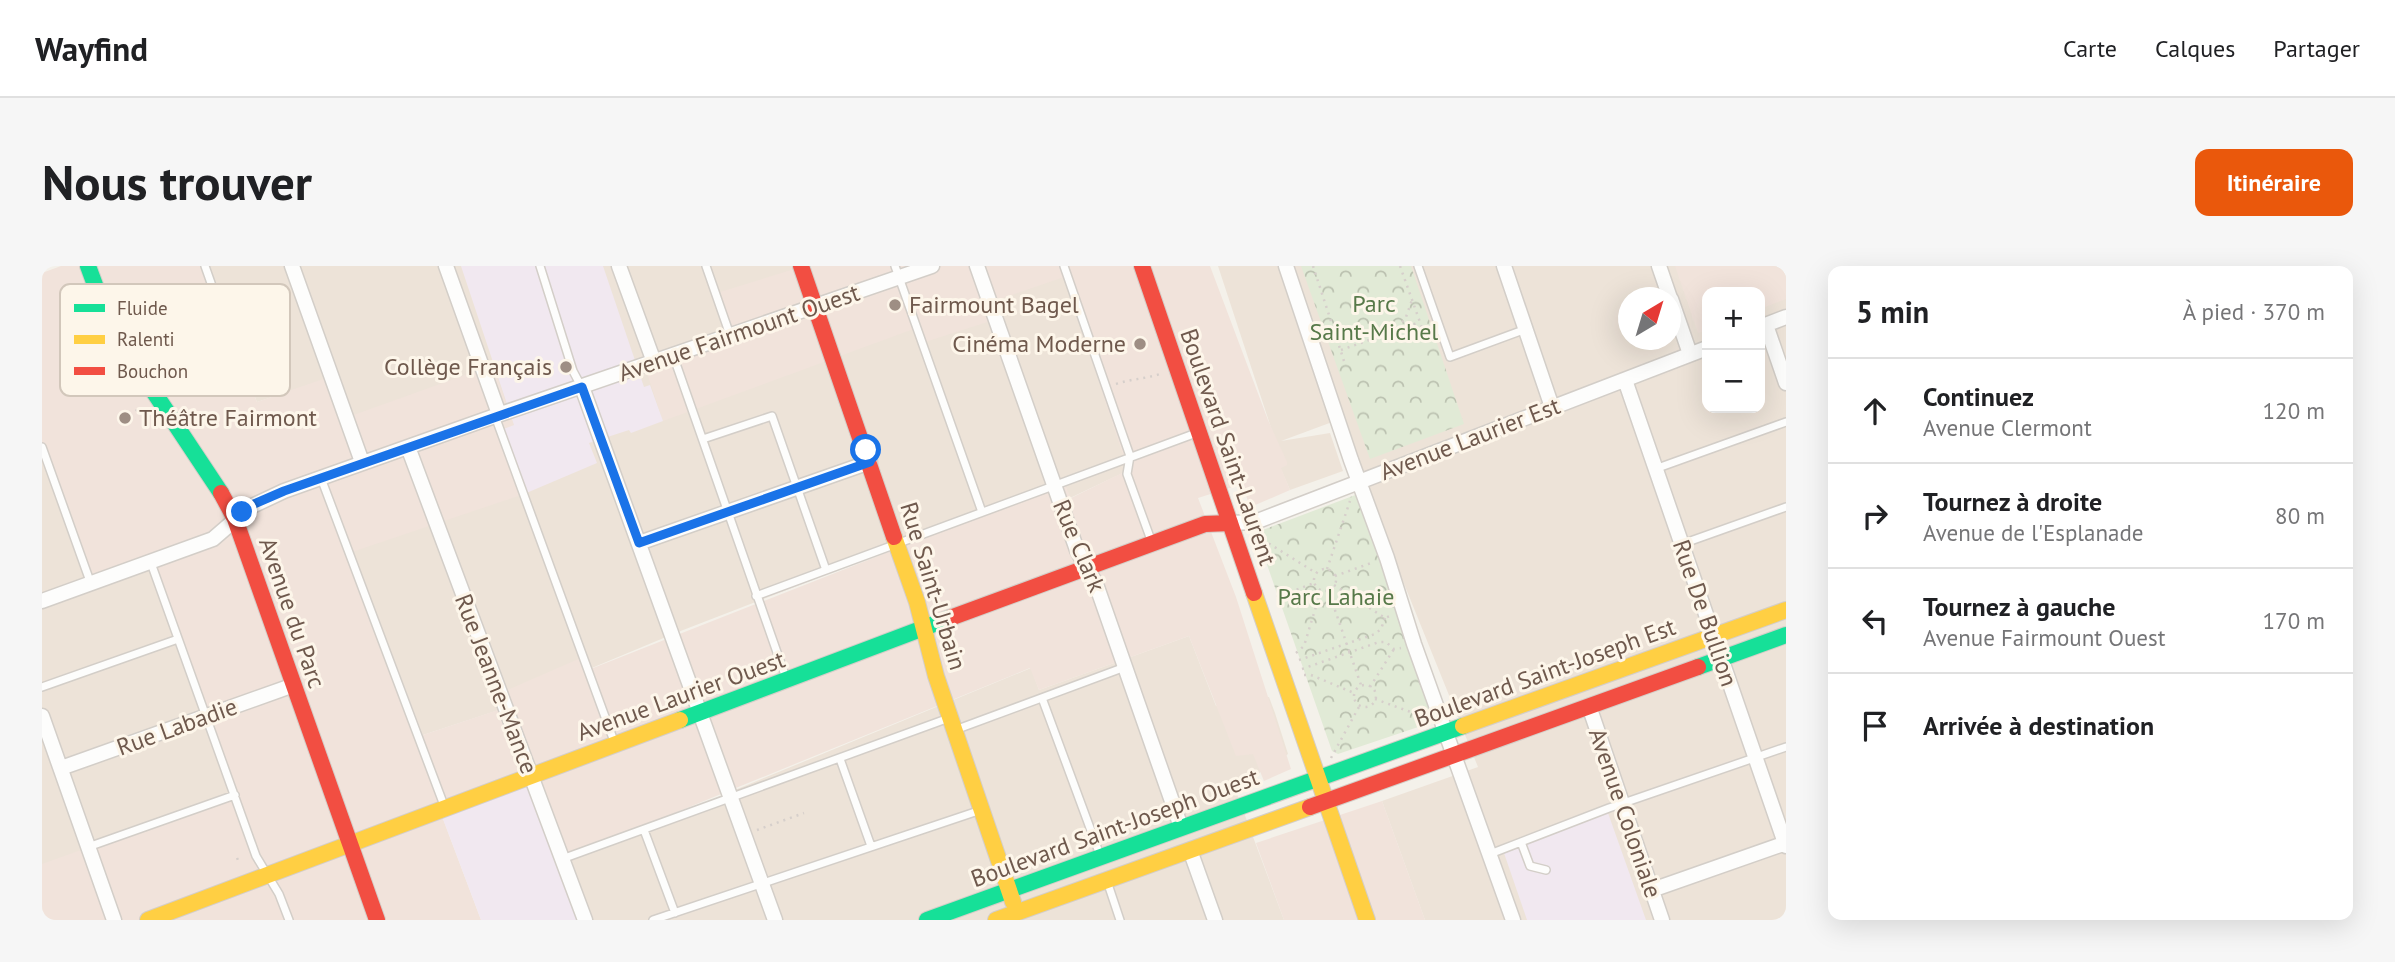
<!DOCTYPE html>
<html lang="fr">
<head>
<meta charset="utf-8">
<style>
  :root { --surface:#fff; --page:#f6f6f6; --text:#202124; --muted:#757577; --line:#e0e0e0; --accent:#ea580c }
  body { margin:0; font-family:"PT Sans",sans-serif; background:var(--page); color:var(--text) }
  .controls { position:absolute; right:21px; top:21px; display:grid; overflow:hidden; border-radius:14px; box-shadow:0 7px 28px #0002 }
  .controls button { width:63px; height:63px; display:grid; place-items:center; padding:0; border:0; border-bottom:2px solid var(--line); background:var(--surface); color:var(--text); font:35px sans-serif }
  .compass { position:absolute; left:1576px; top:21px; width:63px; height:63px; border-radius:50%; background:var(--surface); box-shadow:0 7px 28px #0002; rotate:38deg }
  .stop { position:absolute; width:21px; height:21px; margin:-16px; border:5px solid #1a73e8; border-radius:50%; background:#fff }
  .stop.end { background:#1a73e8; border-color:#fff; box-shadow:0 2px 7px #0008 }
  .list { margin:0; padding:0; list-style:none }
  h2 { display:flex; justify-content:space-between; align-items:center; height:91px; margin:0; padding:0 28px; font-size:30px }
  h2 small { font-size:23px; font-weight:400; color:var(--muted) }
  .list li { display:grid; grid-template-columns:46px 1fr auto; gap:21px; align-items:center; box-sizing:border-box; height:105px; padding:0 28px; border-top:2px solid var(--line) }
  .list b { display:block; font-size:26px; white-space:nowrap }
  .list p { margin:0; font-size:23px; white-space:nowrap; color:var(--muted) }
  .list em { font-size:23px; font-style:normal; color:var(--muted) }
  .icon { flex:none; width:38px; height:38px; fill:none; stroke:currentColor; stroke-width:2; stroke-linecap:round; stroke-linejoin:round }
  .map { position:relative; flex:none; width:1744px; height:654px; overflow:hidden; border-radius:14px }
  header { display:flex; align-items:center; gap:42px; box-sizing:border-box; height:98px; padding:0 35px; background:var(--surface); border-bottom:2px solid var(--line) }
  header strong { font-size:33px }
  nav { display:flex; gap:38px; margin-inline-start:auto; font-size:24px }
  .intro { display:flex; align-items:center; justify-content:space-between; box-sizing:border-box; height:168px; padding:0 42px }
  h1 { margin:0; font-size:49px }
  .button { padding:18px 32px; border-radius:14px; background:var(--accent); color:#fff; font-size:24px; font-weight:700 }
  main { display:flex; gap:42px; padding:0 42px }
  aside { flex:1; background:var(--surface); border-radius:14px; box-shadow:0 7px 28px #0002 }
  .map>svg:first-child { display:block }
  .residential { fill:#ede3d8; fill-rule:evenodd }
  .commercial { fill:#f1e3db }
  .education { fill:#f1e8f0 }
  .forest { fill:url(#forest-crowns) }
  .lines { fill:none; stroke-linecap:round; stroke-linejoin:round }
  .lane-casing { stroke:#d3cec8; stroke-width:10 }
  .street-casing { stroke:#d3cec8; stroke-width:17 }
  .fast-casing { stroke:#d4cec8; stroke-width:18 }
  .slow-casing { stroke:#d4cec8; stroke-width:18 }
  .jam-casing { stroke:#d4cec8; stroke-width:18 }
  .path { stroke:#d6cfcb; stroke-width:2.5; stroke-dasharray:2 5; stroke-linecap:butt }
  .lane { stroke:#fdfdfc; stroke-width:7 }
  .street { stroke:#fdfdfc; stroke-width:14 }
  .fast { stroke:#16e098; stroke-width:16 }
  .slow { stroke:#ffcf43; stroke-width:16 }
  .jam { stroke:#f24e42; stroke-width:16 }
  .route { stroke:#1a73e8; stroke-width:9 }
  .poi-dot { fill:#9e8e84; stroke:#fdf6ea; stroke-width:2.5 }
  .labels { text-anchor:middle; stroke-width:6; stroke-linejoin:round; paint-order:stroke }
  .park-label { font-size:24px; fill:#577949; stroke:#fdf6ea }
  .poi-label { font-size:24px; fill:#6f594d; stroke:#fdf6ea; text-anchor:start }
  .street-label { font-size:24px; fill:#6f594d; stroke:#fdf6ea }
  .key { fill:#fdf6ea; stroke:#d2c7bb; stroke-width:2 }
  .key-label { font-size:19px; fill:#6f594d }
</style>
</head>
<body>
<header>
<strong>Wayfind</strong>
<nav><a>Carte</a><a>Calques</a><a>Partager</a></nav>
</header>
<div class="intro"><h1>Nous trouver</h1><a class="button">Itinéraire</a></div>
<main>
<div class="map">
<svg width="1744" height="654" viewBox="0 0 1744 654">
  <defs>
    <pattern id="forest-crowns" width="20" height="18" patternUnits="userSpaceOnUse" patternTransform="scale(1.75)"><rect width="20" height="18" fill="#e1ead6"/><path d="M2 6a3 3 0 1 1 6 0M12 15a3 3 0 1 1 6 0" fill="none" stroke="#bbc1b0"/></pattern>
  </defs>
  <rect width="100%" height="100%" fill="#f4f1ea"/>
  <!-- residential -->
  <path class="residential" d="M160,0H1018L1087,204L1028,232L1022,217L636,366L545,404L452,430L457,444L381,469L289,231L290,111L215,136Z
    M1176,0H1744V654H1383L1340,535L1436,501L1348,283L1301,152L1239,175L1288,167L1301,205L1248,224L1238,201L1234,177ZM1665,26H1718V142H1665ZM1587,32H1629V74H1587Z
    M0,176L49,317L110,298L193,529L0,600Z
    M1147,370L1174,440L1227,431L1233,447L1246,488L1196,521L1195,528L1242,654H533L511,599L989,402L997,424Z"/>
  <!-- commercial -->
  <path class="commercial" d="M19,0H160L177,47L215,136L290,110L306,151L451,99L472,159L459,164L482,228L310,286L381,469L456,444L452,430L541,391L546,404L1022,217L1029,232L1086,204L1022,11L955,34L961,51L883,76L877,61L621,155L602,98L689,66L675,27L762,0H1168L1226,154L1245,196V199L1239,202L1248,224L1211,240L1207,238L1200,218L1156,232L1194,331L1249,503L1222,515L1211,488L1194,490L1147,370L997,424L988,402L520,593L398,545L439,654H0V598L192,529L110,299L49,318L0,176V7Z
    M1633,0H1744V33L1718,43V26H1665V64L1656,67Z
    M1340,535L1383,654H1242L1214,577Z"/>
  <!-- education -->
  <path class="education" d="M419,0H561L602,121L608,119L621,155L589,167L587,164L547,177L555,197L482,228L459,164L472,159Z
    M487,511L538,654H439L398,545Z
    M1566,547L1604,654H1485L1462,587Z"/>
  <!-- forest -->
  <path class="forest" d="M1259,0H1369L1422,158L1328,193Z
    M1316,228L1394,455L1296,488L1290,485L1215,270L1218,265Z"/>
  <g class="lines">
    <!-- lane casing -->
    <g class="lane-casing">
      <path id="lane" d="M163,0L181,51
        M498,0L531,105L539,120
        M664,0L688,69
        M853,0L940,246
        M1022,0L1088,190L1085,208L1109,274
        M1376,0L1408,91L1484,63
        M631,89L744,412
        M453,150L573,478
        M661,173L730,150L784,304
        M0,181L49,318
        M1613,203L1744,156
        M279,212L403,542
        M1640,278L1744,241
        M109,297L214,590L237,628L247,654
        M714,330L1157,166
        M0,421L136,373
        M1000,432L1058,589
        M913,464L1083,401
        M798,493L829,580
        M602,564L633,647
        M1479,576L1488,600L1504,604
        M46,581L193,529
        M1448,588L1567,542L1744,481
        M520,593L907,452
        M1065,615L1078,654
        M611,654L939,544"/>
    </g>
    <!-- street casing -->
    <g class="street-casing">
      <path id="street" d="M250,0L320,196
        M404,0L457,148
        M577,0L612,96
        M935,0L1035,284L1054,318L1139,561
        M1244,0L1309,194L1345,292L1372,378L1471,654
        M1462,0L1510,141
        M1617,0L1628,32
        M1629,33L1648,88
        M1724,59L1744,117
        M1718,61L1744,51
        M1583,114L1744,580
        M540,121L733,654
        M366,181L543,654
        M1188,257L1213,256L1665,82
        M597,277L828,196
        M0,335L171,273L208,241L242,225L453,150L890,0
        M1547,440L1620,654
        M0,450L72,654
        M19,502L252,419
        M1148,584L1173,654
        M1610,624L1744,577"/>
    </g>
    <!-- fast casing -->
    <g class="fast-casing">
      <path id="fast" d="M46,0L63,46L80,78L179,227
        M1656,401L1744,369
        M638,454L908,352
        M885,654L1421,460"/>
    </g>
    <!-- slow casing -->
    <g class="slow-casing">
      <path id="slow" d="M852,271L875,336L894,410L971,636
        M1212,327L1325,654
        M1421,460L1744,344
        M106,654L638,454
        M954,654L1268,541"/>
    </g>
    <!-- jam casing -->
    <g class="jam-casing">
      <path id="jam" d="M759,0L852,271
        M1100,0L1212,327
        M179,227L193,253L335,654
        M908,352L1163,258L1188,257
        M1268,541L1656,401"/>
    </g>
    <!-- path -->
    <path class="path" d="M1271,0L1302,95
      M1358,0L1384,73
      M1292,60L1303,69L1320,74
      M1356,62L1364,51L1370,34
      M1299,84L1378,56
      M1074,118C1089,113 1102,113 1118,108
      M88,149L95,144
      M1215,270L1274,307
      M1285,303L1308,235
      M1272 314a11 11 0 1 1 22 0a11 11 0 1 1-22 0Z
      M1293,310L1332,296
      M1292,319L1343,352L1348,350
      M1286,324L1319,419
      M1235,331L1272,317
      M1254,387L1262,380L1279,324
      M1257,394L1333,368L1339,363L1343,352
      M1260,403L1337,376H1344L1352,383L1359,382
      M1262,409H1269L1312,427
      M1312 430a11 11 0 1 1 22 0a11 11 0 1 1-22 0Z
      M1328,421L1352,383
      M1333,433L1385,452
      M1289,492L1318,439
      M715,564L762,547
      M195,592L197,596"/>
    <!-- lane -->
    <use href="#lane" class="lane"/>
    <!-- street -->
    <use href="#street" class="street"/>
    <!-- fast -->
    <use href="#fast" class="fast"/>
    <!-- slow -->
    <use href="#slow" class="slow"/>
    <!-- jam -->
    <use href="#jam" class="jam"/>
  </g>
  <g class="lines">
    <!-- route -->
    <path class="route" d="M200,246L212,238L242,225L540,121L597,277L828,196L824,184"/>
  </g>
  <!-- markers -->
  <g class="poi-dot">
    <circle cx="853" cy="39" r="7"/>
    <circle cx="1098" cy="78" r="7"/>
    <circle cx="524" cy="101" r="7"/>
    <circle cx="83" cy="152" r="7"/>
  </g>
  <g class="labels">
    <!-- park labels -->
    <g class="park-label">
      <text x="1332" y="46">Parc<tspan x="1332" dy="28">Saint-Michel</tspan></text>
      <text x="1294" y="339">Parc Lahaie</text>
    </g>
    <!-- poi labels -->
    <g class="poi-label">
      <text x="867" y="47">Fairmount Bagel</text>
      <text x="1084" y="86" text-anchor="end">Cinéma Moderne</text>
      <text x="510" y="109" text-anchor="end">Collège Français</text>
      <text x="97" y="160">Théâtre Fairmont</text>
    </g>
    <!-- street labels -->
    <g class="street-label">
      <text transform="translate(697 67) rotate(-19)" y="8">Avenue Fairmount Ouest</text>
      <text transform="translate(1428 173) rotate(-21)" y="8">Avenue Laurier Est</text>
      <text transform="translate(1186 181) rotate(71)" y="8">Boulevard Saint-Laurent</text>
      <text transform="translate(1037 280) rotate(67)" y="8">Rue Clark</text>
      <text transform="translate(891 320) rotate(73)" y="8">Rue Saint-Urbain</text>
      <text transform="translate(250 347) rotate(71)" y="8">Avenue du Parc</text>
      <text transform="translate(1663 347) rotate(71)" y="8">Rue De Bullion</text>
      <text transform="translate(1503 407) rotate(-20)" y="8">Boulevard Saint-Joseph Est</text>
      <text transform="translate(454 418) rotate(69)" y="8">Rue Jeanne-Mance</text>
      <text transform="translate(639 430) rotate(-20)" y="8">Avenue Laurier Ouest</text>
      <text transform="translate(135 461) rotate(-20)" y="8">Rue Labadie</text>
      <text transform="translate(1583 547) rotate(71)" y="8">Avenue Coloniale</text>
      <text transform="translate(1073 562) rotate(-20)" y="8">Boulevard Saint-Joseph Ouest</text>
    </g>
  </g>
  <!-- legend -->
  <rect x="18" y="18" width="230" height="112" rx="10" class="key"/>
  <rect x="32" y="38" width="31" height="8" fill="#16e098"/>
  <rect x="32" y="69" width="31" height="9" fill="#ffcf43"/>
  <rect x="32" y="101" width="31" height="8" fill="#f24e42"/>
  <g class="key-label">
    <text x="75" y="49">Fluide</text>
    <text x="75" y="80">Ralenti</text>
    <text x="75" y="112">Bouchon</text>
  </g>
</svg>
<div class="controls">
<button>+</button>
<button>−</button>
</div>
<svg class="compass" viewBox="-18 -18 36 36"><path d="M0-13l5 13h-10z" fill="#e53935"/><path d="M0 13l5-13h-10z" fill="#757577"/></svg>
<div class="stop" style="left:824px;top:184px"></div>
<div class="stop end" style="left:200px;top:246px"></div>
</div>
<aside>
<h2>5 min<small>À pied · 370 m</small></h2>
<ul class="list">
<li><svg class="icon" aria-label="ahead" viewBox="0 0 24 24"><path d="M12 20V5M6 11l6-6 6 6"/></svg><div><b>Continuez</b><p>Avenue Clermont</p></div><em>120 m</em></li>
<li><svg class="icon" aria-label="right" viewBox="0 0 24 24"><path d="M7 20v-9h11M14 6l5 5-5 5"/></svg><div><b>Tournez à droite</b><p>Avenue de l'Esplanade</p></div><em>80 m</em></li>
<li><svg class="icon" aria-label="left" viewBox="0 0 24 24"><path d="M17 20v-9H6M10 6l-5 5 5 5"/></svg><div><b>Tournez à gauche</b><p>Avenue Fairmount Ouest</p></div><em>170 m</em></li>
<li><svg class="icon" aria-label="arrive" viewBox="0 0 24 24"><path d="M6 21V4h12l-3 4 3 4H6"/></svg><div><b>Arrivée à destination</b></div></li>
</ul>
</aside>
</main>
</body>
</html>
